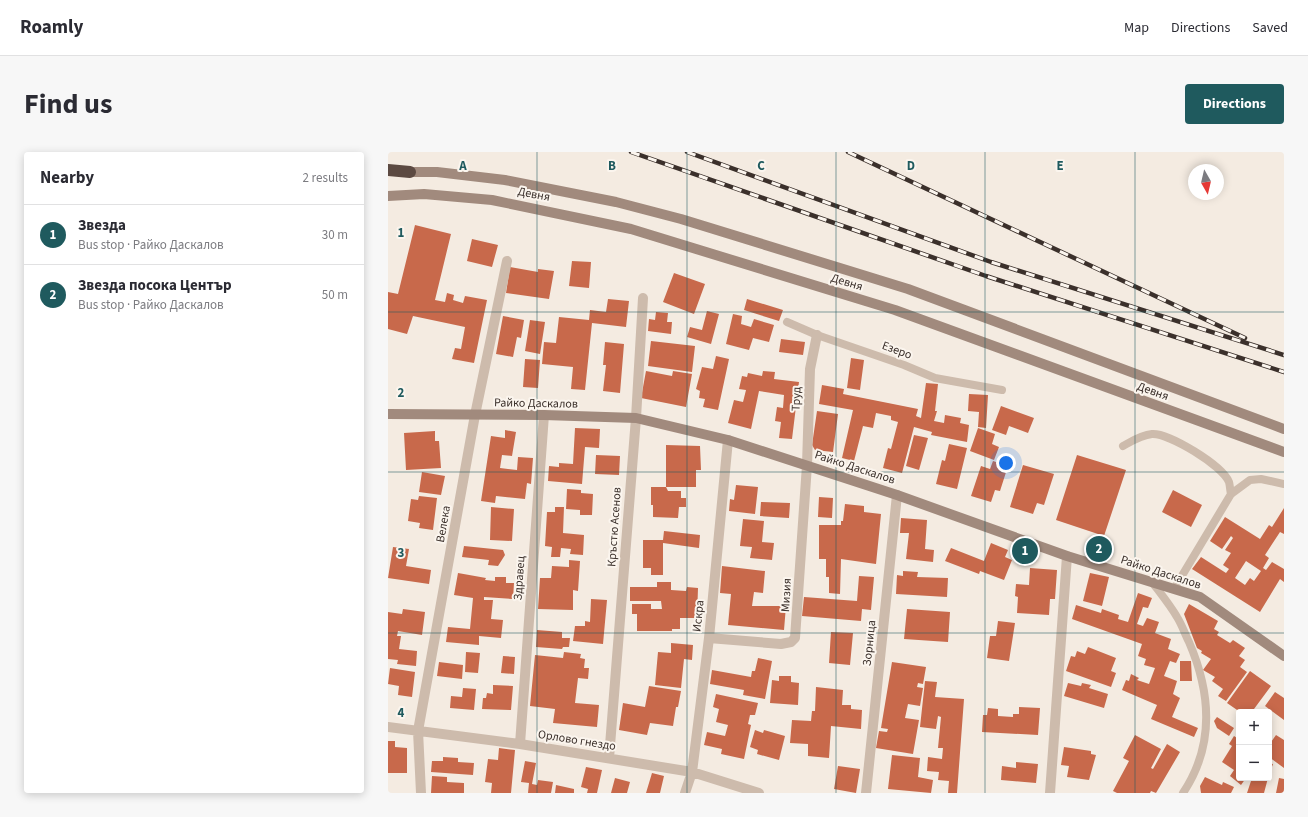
<!DOCTYPE html>
<html lang="en">
<head>
<meta charset="utf-8">
<style>
  :root { --surface:#fff; --page:#f7f7f7; --text:#2b2b33; --muted:#7c7c81; --line:#e1e1e2; --accent:#1f5a5e }
  body { margin:0; font-family:"Source Sans 3",sans-serif; background:var(--page); color:var(--text) }
  .controls { position:absolute; right:12px; bottom:12px; display:grid; overflow:hidden; border-radius:4px; box-shadow:0 2px 10px #0003 }
  .controls button { width:36px; height:36px; display:grid; place-items:center; padding:0; border:0; border-bottom:1px solid var(--line); background:var(--surface); color:var(--text); font:20px sans-serif }
  .compass { position:absolute; left:800px; top:12px; width:36px; height:36px; border-radius:50%; background:var(--surface); box-shadow:0 2px 10px #0003; rotate:172deg }
  .you { position:absolute; left:618px; top:311px; width:14px; height:14px; margin:-10px; border:3px solid #fff; border-radius:50%; background:#1a73e8; box-shadow:0 0 0 6px #1a73e833 }
  .badge { display:grid; place-items:center; width:26px; height:26px; border-radius:50%; background:var(--accent); color:#fff; font-size:13px; font-weight:700 }
  .pin { position:absolute; translate:-50% -50%; border:2px solid #fff; box-shadow:0 1px 4px #0006 }
  .list { margin:0; padding:0; list-style:none }
  h2 { display:flex; justify-content:space-between; align-items:center; height:52px; margin:0; padding:0 16px; font-size:17px }
  h2 small { font-size:13px; font-weight:400; color:var(--muted) }
  .list li { display:grid; grid-template-columns:26px 1fr auto; gap:12px; align-items:center; box-sizing:border-box; height:60px; padding:0 16px; border-top:1px solid var(--line) }
  .list b { display:block; font-size:15px; white-space:nowrap }
  .list p { margin:0; font-size:13px; white-space:nowrap; color:var(--muted) }
  .list em { font-size:13px; font-style:normal; color:var(--muted) }
  .map { position:relative; flex:none; width:896px; height:641px; overflow:hidden; border-radius:4px }
  header { display:flex; align-items:center; gap:24px; box-sizing:border-box; height:56px; padding:0 20px; background:var(--surface); border-bottom:1px solid var(--line) }
  header strong { font-size:19px }
  nav { display:flex; gap:22px; margin-inline-start:auto; font-size:14px }
  .intro { display:flex; align-items:center; justify-content:space-between; box-sizing:border-box; height:96px; padding:0 24px }
  h1 { margin:0; font-size:28px }
  .button { padding:10px 18px; border-radius:4px; background:var(--accent); color:#fff; font-size:14px; font-weight:700 }
  main { display:flex; gap:24px; padding:0 24px }
  aside { flex:1; background:var(--surface); border-radius:4px; box-shadow:0 2px 10px #0003 }
  .map>svg:first-child { display:block }
  .building { fill:#c8694b; fill-rule:evenodd }
  .lines { fill:none; stroke-linecap:round; stroke-linejoin:round }
  .lane { stroke:#cdbbac; stroke-width:8 }
  .street { stroke:#cdbbac; stroke-width:10 }
  .secondary { stroke:#a18a7d; stroke-width:10 }
  .highway { stroke:#5c4a42; stroke-width:12 }
  .rail-casing { stroke:#3b302b; stroke-width:4.5 }
  .rail { stroke:#fbf5ee; stroke-width:3; stroke-dasharray:9; stroke-linecap:butt }
  .grid { fill:none; stroke:#1f5a5e; stroke-width:1; stroke-opacity:0.55 }
  .labels { text-anchor:middle; stroke-width:4; stroke-linejoin:round; paint-order:stroke }
  .street-label { font-size:12px; fill:#3b302b; stroke:#fbf5ee }
  .grid-label { font-size:13px; text-anchor:middle; font-weight:bold; fill:#1f5a5e; stroke:#fbf5ee; stroke-width:4; stroke-linejoin:round; paint-order:stroke }
</style>
</head>
<body>
<header>
<strong>Roamly</strong>
<nav><a>Map</a><a>Directions</a><a>Saved</a></nav>
</header>
<div class="intro"><h1>Find us</h1><a class="button">Directions</a></div>
<main>
<aside>
<h2>Nearby<small>2 results</small></h2>
<ul class="list">
<li><span class="badge">1</span><div><b>Звезда</b><p>Bus stop · Райко Даскалов</p></div><em>30 m</em></li>
<li><span class="badge">2</span><div><b>Звезда посока Център</b><p>Bus stop · Райко Даскалов</p></div><em>50 m</em></li>
</ul>
</aside>
<div class="map">
<svg width="896" height="641" viewBox="0 0 896 641">
  <rect width="100%" height="100%" fill="#f4ebe1"/>
  <!-- building -->
  <path class="building" d="M27,73L63,82L47,148L57,150L59,141L66,143L65,148L75,151L77,144L99,148L86,211L64,207L67,196L73,197L77,175L25,164L19,182L0,177V140L10,142Z
    M84,87L110,93L104,115L79,109Z
    M184,109L203,110L201,136L181,134Z
    M122,115L150,120V117L166,119L161,147L118,141Z
    M286,121L317,132L306,162L275,150Z
    M220,147L241,149L238,175L204,171L197,238L183,237L185,215L154,212L156,190L168,191L171,165L201,168L202,158L218,160Z
    M359,147L395,158L391,169L356,158Z
    M319,159L331,162L323,192L299,185L302,175L314,178Z
    M268,160L280,161L279,170H284L283,182L260,179L261,167L267,168Z
    M345,162L354,164L353,172L363,175L366,167L386,173L381,190L365,186L361,198L338,192Z
    M115,164L136,168L133,186L129,185L125,205L108,202Z
    M142,168L157,170L152,202L137,199Z
    M393,187L417,190L415,203L391,200Z
    M263,189L307,194L304,220L260,214Z
    M217,190L236,192L232,241L215,239L218,213H215Z
    M328,204L341,207L330,258L315,255L317,247L311,246L312,239L308,237L314,215L325,217Z
    M463,206L476,208L472,238L459,236Z
    M137,207L152,208L150,236L135,235Z
    M258,219L284,224L285,219L304,222L298,255L253,246Z
    M375,219L387,220L386,227L411,230L404,287L391,286L393,270L387,269L389,255L395,256L396,243L371,239L363,277L340,271L346,248L355,250L358,238L351,237L354,224L359,225L360,221L374,224Z
    M538,231L550,232L547,259H549L546,269L556,271L557,263L573,266L572,271L581,273L579,290L543,283L544,280L526,275L514,321L495,316L500,296L503,297L510,270L503,268V264L488,261L485,276L475,274L466,309L454,306L465,258L431,252L434,233L456,237L455,242L530,257L528,264L533,266Z
    M581,242L600,243L598,276L590,275L591,260L580,259Z
    M613,254L646,266L640,281L621,274L618,283L604,278Z
    M429,259L450,262L445,300L427,298L424,293Z
    M187,276L212,277L211,296L197,295L194,332L160,329L161,314L171,315V311L185,312Z
    M590,276L607,282L604,292L611,295L606,308L582,299Z
    M117,278L128,280L124,304L114,303L112,316L129,318L130,305L145,306L143,332L139,331L137,347L108,344L107,351L93,349L103,284L117,286Z
    M47,279V289H51L53,316L18,318L16,281Z
    M526,283L540,286L531,318L518,314Z
    M561,292L579,296L569,337L548,332L554,308L557,309Z
    M278,293L312,294L313,318H308V335H278L280,339H293V346H298V355H291L290,366L265,365V353H263V335H278Z
    M208,303L232,304L231,323L207,322Z
    M689,303L738,318L716,384L668,368Z
    M605,309L620,314L612,339L607,338L603,350L583,344L593,314L602,317Z
    M635,313L666,322L656,353L649,351L645,362L622,355Z
    M34,320L57,324L53,343L31,340Z
    M348,333L370,335L367,362L341,359L342,347L346,348Z
    M179,337L193,338V341L205,342L204,363H192V358L178,357Z
    M785,338L814,353L803,375L774,360Z
    M31,344L49,346L45,378L31,376L32,371L20,369L23,347L30,348Z
    M431,345L445,346L444,366L430,365Z
    M373,350L402,351L401,366L372,364Z
    M457,352L476,354V360L493,362L488,412L453,407L452,442L441,441V425H438V407H431V373H453V369H455Z
    M103,355L126,357L124,389L102,388Z
    M167,355H176L175,381L196,383L195,403L182,402L183,397L173,396L172,405H163L164,395L157,394L159,360H167Z
    M896,356V382L892,380L877,403L881,406L875,416L878,418L884,410L896,417V430L892,427L872,460L804,417L813,405L838,421L841,417L835,413L843,401L837,398L845,386L843,384L834,397L822,389L837,365L872,387L881,373L884,375ZM858,409L873,419L866,429L862,426L857,433L847,426Z
    M513,366L539,368L537,397L546,398L545,410L518,407L521,381H512Z
    M355,367L376,369L374,390L386,391L384,408L362,406L364,395L352,394Z
    M276,379L312,383L311,396L275,391V423H263V416H255V388H275Z
    M603,391L620,398L617,405L624,408L616,428L592,419L591,422L557,409L563,396L596,409Z
    M76,394L115,398L117,403L110,414L100,413L101,408L74,405Z
    M5,395L21,397L18,414L43,418L41,432L0,426Z
    M181,408L192,409L190,439L185,438V458L150,457L152,426H163L164,414L181,415Z
    M334,414L377,419L375,441L366,440L364,454H398L396,478L340,473L343,442L332,441Z
    M642,416L669,418L667,447H662L661,463L629,461L630,445L627,444L628,432L641,433Z
    M515,419L530,420L529,425L560,426L559,445L508,442L509,423L515,424Z
    M70,421L98,426L97,428L107,429V425H118V431H126L125,447L96,445V448H105L103,467L115,468L113,486L91,484V493L58,490L60,475L82,477L85,446L66,443Z
    M702,421L721,425L714,454L695,449Z
    M471,424L486,425L483,458L474,457L473,469L414,464L416,445L469,449Z
    M269,430H283V438L298,439L299,435L310,436L309,466H292V477H284V479H249V462H244V452H263V457H274L273,449H242V435H269Z
    M750,441L764,446L760,456L755,455L749,472L755,474L759,466L771,470L767,481L783,487L780,497L792,502L788,511L782,509L776,524L789,529L785,542L792,546L784,565L810,576L806,585L763,567L769,553L734,538L738,528L741,529L743,522L751,526L749,528L761,532L767,516L756,513L758,507L750,504L754,492L684,467L688,453L713,461L714,457L731,463L730,467L740,470Z
    M203,447L219,448L215,492L185,489L187,474H197V469L202,470Z
    M801,452L830,469L826,477L831,480L829,483L842,491L845,488L857,496L851,504L857,508L852,515L859,520L838,549L830,544L835,537L824,529L827,525L815,518L823,507L813,501L814,499L809,496L796,462Z
    M15,457L37,460L34,483L10,479L9,484H13L11,497L29,499L28,514L9,512L10,508L0,507V460L14,462Z
    M519,457L562,460L560,490L516,487Z
    M610,469L627,471L621,509L599,506L602,484H608Z
    M149,478L174,480V486H182L181,495H175L174,497L148,495Z
    M443,480L465,481L462,513L441,511Z
    M283,491L305,493L304,508L296,507L293,536L267,533L270,500L283,501Z
    M700,495L728,506L723,519L728,521L723,535L678,519L683,504L687,505L689,499L697,502Z
    M78,500L92,501L90,521L77,520Z
    M176,500L193,502L192,506L197,507L196,516H201L200,527L190,526L187,551L211,553L209,575L165,571L167,557L142,554L147,503L175,506Z
    M115,504L127,505L126,522L113,521Z
    M370,506L384,509L377,547L355,543L356,538L322,532L324,518L363,525L364,519H367Z
    M792,509H803L804,529H792Z
    M51,510L75,513L74,527L49,524Z
    M504,510L538,515L535,532L530,531L529,535L535,536L532,554L520,552L517,566L531,568L525,602L488,596L491,579L499,580L500,577L493,576Z
    M2,516L27,520L24,545L10,543L11,534L0,532Z
    M862,519L883,534L866,557L870,560H852L839,551Z
    M391,524H403V530L411,531L410,553L382,551L384,528L391,529Z
    M537,529L549,530L547,545L576,547L569,641H560L561,629L550,628L551,620L539,619L540,605L554,607L555,596H550L553,565L550,564L548,577L532,575Z
    M680,531L693,534L694,531L703,533L701,536L720,542L716,556L676,544Z
    M105,533L125,534L123,558L94,557L95,546H98L99,541L105,542Z
    M261,534L293,539L290,555H288L285,574L262,571L259,583L231,578L235,551L257,555Z
    M428,535L455,538L454,553H463V557L474,558L473,577L443,574L441,606L420,604V592L402,591L404,568L423,569L424,559H427Z
    M75,536L88,537L86,558L62,556L63,544L74,545Z
    M887,540L896,546V568L877,554Z
    M328,542L370,551L367,563H362L360,572L363,573L356,607L333,602L334,597L316,593L319,580L337,584L340,573L328,570L331,557L325,555Z
    M631,555L652,556L650,583L594,580L595,563H599L600,556L610,557V564L625,565V562H631Z
    M829,565L846,576L841,584L829,576L826,569Z
    M367,578L375,581L376,578L397,584L391,608L369,602L370,598L362,595Z
    M747,583L773,597L763,616L765,617L779,592L792,600L768,641L763,639L762,641H729L725,639L741,609L735,606Z
    M888,583L896,588V616L881,605V593Z
    M846,584L849,586L851,584V626H858L853,633L842,624L846,618L834,610L844,594L841,592Z
    M0,589H7V595L19,596V621H0Z
    M676,595L703,599V602L708,603L701,628L679,625L681,614L673,613Z
    M111,596L127,598L123,641H103L104,631L97,630L100,607L110,608Z
    M504,603L532,606L530,625L545,628L543,641L500,637Z
    M55,605L70,606V610L86,611L85,623L43,620L44,609H55Z
    M137,609L148,611L144,632L149,633L150,628L165,630L163,641H140L141,631L133,630Z
    M628,610L650,612L648,631L613,628L614,614L628,616Z
    M881,611L885,612L881,623Z
    M450,614L472,617L468,641L446,637Z
    M198,615L214,618L209,641H199L200,637L193,635Z
    M264,621L276,624L272,641H258Z
    M44,624L59,625V630L76,631V641H43Z
    M817,625L834,633L835,630L846,635L843,641H813L812,634Z
    M227,626L242,630L239,641H223Z
    M864,626H880L876,641H859Z
    M891,626L896,627V641H888Z
    M168,633L186,637V641H167Z"/>
  <g class="lines">
    <!-- lane -->
    <path class="lane" d="M399,170L429,183L516,213L547,226L614,238
      M735,294C744,289 753,283 764,282C781,281 834,313 841,330C842,333 842,338 843,342
      M764,430C773,442 782,453 789,465C794,473 797,482 801,490C823,541 827,593 795,641
      M786,437L843,342L862,328L873,327L896,332"/>
    <!-- street -->
    <path class="street" d="M321,486L393,492L403,490L407,486L419,313L422,217L429,183
      M0,575L132,592L304,620L371,641
      M132,592L156,263
      M221,606L248,266L255,146
      M33,641L30,579L87,263L119,109
      M297,641L304,620L321,486L340,288
      M478,641L509,343
      M662,641L679,404"/>
    <!-- secondary -->
    <path class="secondary" d="M15,20H49L117,28L228,50L293,67L520,137L896,277
      M0,44L36,42L104,48L243,77L507,158L896,300
      M0,262L156,263L248,266L340,288L509,343L679,404L812,445L896,504"/>
    <!-- highway -->
    <path class="highway" d="M0,18L22,20"/>
    <!-- rail casing -->
    <g class="rail-casing">
      <path id="rail" d="M243,0L598,124L896,220
        M299,0L603,110L896,203
        M460,0L857,186"/>
    </g>
    <!-- rail -->
    <use href="#rail" class="rail"/>
  </g>
  <!-- grid -->
  <path class="grid" d="M149,0V641M299,0V641M448,0V641M597,0V641M747,0V641M0,160H896M0,320H896M0,481H896"/>
  <g class="labels">
    <!-- street labels -->
    <g class="street-label">
      <text transform="translate(146 42) rotate(11)" y="4">Девня</text>
      <text transform="translate(459 130) rotate(17)" y="4">Девня</text>
      <text transform="translate(509 198) rotate(20)" y="4">Езеро</text>
      <text transform="translate(765 239) rotate(20)" y="4">Девня</text>
      <text transform="translate(408 247) rotate(-88)" y="4">Труд</text>
      <text transform="translate(148 251) rotate(1)" y="4">Райко Даскалов</text>
      <text transform="translate(467 315) rotate(18)" y="4">Райко Даскалов</text>
      <text transform="translate(55 372) rotate(-80)" y="4">Велека</text>
      <text transform="translate(226 375) rotate(-86)" y="4">Кръстю Асенов</text>
      <text transform="translate(773 420) rotate(18)" y="4">Райко Даскалов</text>
      <text transform="translate(131 426) rotate(-86)" y="4">Здравец</text>
      <text transform="translate(398 443) rotate(-87)" y="4">Мизия</text>
      <text transform="translate(310 464) rotate(-84)" y="4">Искра</text>
      <text transform="translate(481 491) rotate(-84)" y="4">Зорница</text>
      <text transform="translate(189 588) rotate(9)" y="4">Орлово гнездо</text>
    </g>
  </g>
  <g class="grid-label">
    <text x="75" y="18">A</text>
    <text x="224" y="18">B</text>
    <text x="373" y="18">C</text>
    <text x="523" y="18">D</text>
    <text x="672" y="18">E</text>
    <text x="13" y="85">1</text>
    <text x="13" y="245">2</text>
    <text x="13" y="405">3</text>
    <text x="13" y="565">4</text>
  </g>
</svg>
<div class="controls">
<button>+</button>
<button>−</button>
</div>
<svg class="compass" viewBox="-18 -18 36 36"><path d="M0-13l5 13h-10z" fill="#e53935"/><path d="M0 13l5-13h-10z" fill="#7c7c81"/></svg>
<div class="you"></div>
<div class="pin badge" style="left:637px;top:399px">1</div>
<div class="pin badge" style="left:711px;top:397px">2</div>
</div>
</main>
</body>
</html>
